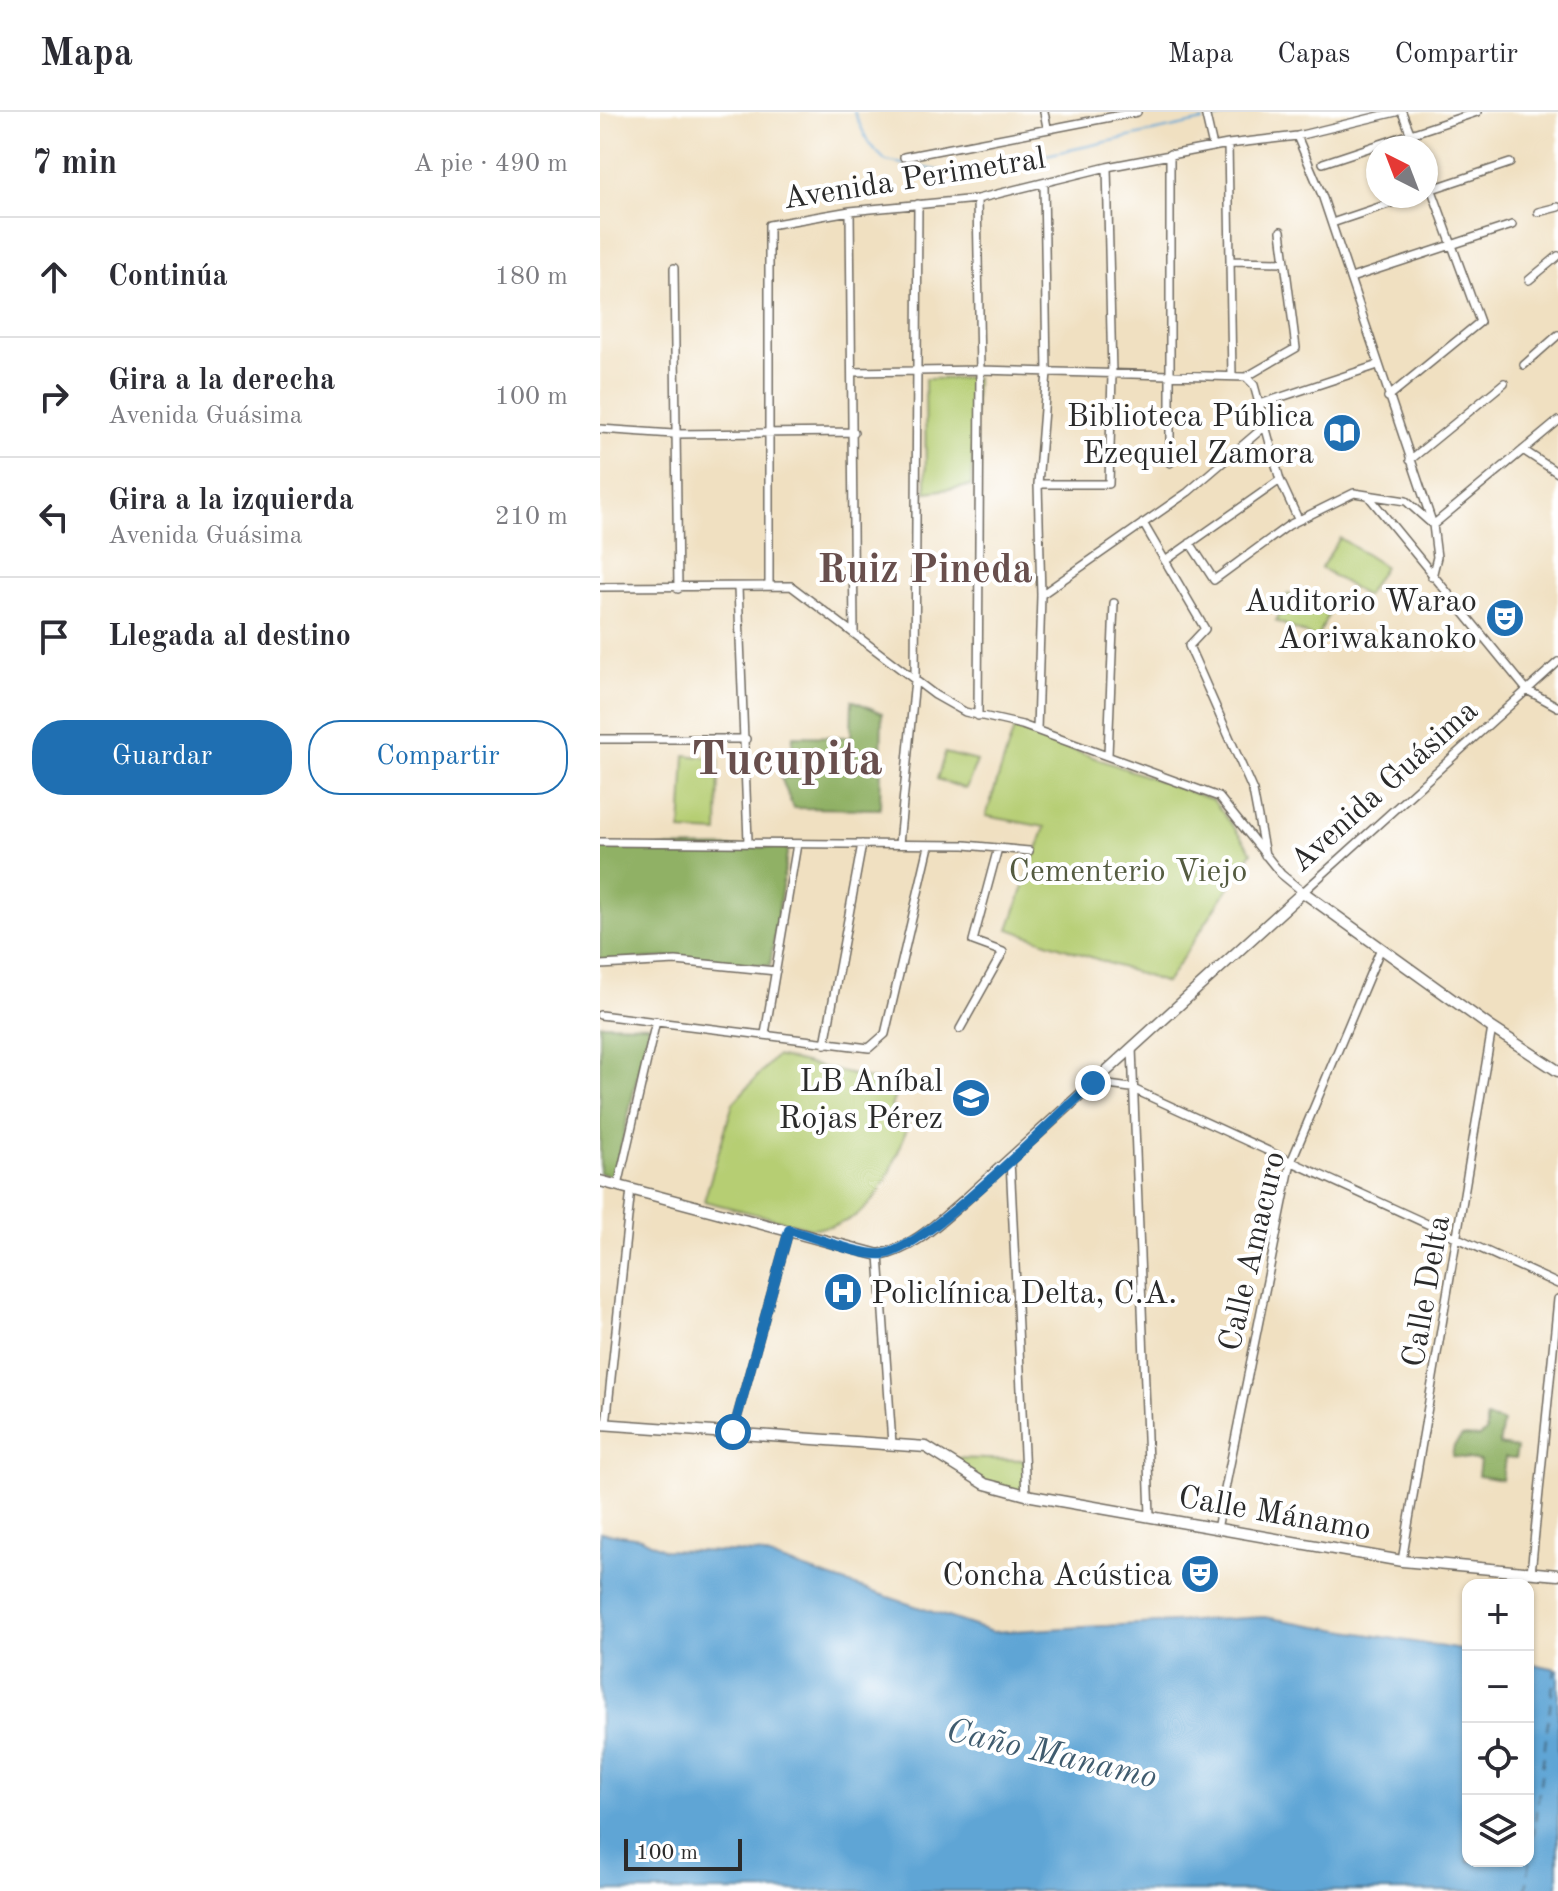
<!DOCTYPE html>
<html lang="es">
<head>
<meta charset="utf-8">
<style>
  :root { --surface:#fff; --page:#f7f7f7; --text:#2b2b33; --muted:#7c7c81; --line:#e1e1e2; --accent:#1f6fb2 }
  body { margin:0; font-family:"Old Standard TT",serif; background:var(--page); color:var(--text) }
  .controls { position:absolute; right:24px; bottom:24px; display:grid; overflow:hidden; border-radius:16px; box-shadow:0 2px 6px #0004 }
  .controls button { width:72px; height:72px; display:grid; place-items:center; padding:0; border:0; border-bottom:2px solid var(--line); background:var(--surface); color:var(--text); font:40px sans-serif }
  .compass { position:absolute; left:766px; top:24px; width:72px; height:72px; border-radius:50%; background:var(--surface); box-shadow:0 2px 6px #0004; rotate:318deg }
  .scale { position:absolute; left:24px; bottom:20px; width:118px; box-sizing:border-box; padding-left:8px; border:4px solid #2b2b2b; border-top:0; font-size:22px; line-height:28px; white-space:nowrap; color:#2b2b2b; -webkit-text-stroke:6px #fff; paint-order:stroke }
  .stop { position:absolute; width:24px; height:24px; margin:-18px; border:6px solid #1f6fb2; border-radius:50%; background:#fff }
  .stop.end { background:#1f6fb2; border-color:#fff; box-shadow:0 2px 8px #0008 }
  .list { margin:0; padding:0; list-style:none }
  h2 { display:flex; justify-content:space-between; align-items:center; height:104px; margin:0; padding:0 32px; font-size:34px }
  h2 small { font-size:26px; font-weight:400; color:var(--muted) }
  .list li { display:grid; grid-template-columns:52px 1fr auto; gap:24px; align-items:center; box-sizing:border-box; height:120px; padding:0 32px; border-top:2px solid var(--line) }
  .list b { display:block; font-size:30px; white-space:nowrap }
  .list p { margin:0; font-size:26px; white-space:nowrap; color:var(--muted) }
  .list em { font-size:26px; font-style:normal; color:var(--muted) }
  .actions { display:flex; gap:16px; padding:24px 32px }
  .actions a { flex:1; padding:18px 0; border:2px solid var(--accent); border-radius:32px; text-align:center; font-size:28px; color:var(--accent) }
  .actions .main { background:var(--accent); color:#fff }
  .icon { flex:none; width:44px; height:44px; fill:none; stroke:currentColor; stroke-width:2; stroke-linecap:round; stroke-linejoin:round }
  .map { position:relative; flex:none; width:958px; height:1779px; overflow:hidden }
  header { display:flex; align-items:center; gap:48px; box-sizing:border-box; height:112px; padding:0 40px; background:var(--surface); border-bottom:2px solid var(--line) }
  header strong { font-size:38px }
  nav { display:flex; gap:44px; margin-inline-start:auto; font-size:28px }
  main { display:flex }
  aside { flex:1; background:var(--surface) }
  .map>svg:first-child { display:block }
  .green { fill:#b6ce73; stroke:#707c4f; stroke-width:2 }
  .forest { fill:#90b165; stroke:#5e6e48; stroke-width:2 }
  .water { fill:#5fa5d5; stroke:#456880; stroke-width:2 }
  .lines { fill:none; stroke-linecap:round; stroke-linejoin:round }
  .stream { stroke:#5fa5d5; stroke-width:2 }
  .ferry { stroke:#405c6f; stroke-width:2; stroke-dasharray:10 8; stroke-linecap:butt }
  .street-casing { stroke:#706a60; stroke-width:10 }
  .secondary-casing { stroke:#706a60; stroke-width:13 }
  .street { stroke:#fff; stroke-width:7 }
  .secondary { stroke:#fff; stroke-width:10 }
  .route { stroke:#1f6fb2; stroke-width:10 }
  .labels { text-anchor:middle; stroke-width:8; stroke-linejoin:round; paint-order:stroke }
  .street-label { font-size:32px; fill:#2b2b2b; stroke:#fff }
  .poi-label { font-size:32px; fill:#2b2b2b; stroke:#fff; text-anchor:end }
  .park-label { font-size:32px; fill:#555c41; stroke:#fff }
  .water-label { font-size:34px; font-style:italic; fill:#405c6f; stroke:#fff }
  .district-label { font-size:40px; font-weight:bold; fill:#684f4d; stroke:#fff }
  .town-label { font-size:48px; font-weight:bold; fill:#684f4d; stroke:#fff }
</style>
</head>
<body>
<header>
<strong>Mapa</strong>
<nav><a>Mapa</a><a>Capas</a><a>Compartir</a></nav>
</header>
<main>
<aside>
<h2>7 min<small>A pie · 490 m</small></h2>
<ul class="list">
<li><svg class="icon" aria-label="ahead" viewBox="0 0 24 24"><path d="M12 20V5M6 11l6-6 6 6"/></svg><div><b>Continúa</b></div><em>180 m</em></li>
<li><svg class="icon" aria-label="right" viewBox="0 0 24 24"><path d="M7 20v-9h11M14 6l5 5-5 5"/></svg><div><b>Gira a la derecha</b><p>Avenida Guásima</p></div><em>100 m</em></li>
<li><svg class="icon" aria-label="left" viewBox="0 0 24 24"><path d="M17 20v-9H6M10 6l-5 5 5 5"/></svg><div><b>Gira a la izquierda</b><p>Avenida Guásima</p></div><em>210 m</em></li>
<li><svg class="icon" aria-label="arrive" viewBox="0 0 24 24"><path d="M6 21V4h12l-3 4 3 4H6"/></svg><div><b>Llegada al destino</b></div></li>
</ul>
<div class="actions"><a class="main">Guardar</a><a>Compartir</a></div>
</aside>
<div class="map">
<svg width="958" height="1779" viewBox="0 0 958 1779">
  <rect width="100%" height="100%" fill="#fff"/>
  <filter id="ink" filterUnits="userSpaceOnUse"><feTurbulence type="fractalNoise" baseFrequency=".0125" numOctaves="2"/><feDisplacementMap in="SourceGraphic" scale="16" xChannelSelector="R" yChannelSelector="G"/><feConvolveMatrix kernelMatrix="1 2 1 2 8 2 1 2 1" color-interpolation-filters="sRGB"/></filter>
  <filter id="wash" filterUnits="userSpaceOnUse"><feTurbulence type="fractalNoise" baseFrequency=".006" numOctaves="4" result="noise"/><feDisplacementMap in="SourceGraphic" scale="32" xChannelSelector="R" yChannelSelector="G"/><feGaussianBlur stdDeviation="1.8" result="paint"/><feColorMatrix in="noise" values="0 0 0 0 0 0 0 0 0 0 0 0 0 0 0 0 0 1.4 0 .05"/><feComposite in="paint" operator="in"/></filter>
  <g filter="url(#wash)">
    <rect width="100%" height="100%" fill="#f0e0c1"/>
    <!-- green -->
    <path class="green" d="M376,266L371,374L326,380L325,267Z
      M740,426L784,454L766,484L721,456Z
      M688,482L729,501L717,527L676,509Z
      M414,617L613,688L652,740L566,871L409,817L445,715L386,704Z
      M345,641L377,649L366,677L337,667Z
      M85,643L119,647L118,721L81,719Z
      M176,944L298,974L291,995L309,1011C290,1062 275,1116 211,1116L104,1089L133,991Z
      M349,1346L424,1348L426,1383L385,1372Z"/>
    <!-- forest -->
    <path class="forest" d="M252,588L282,601L280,697L193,696L181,665H212L213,641L192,640L193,624L251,625Z
      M188,735L170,854L77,845L0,849V736Z
      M0,912L49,913L14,1065L0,1061Z
      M886,1306L903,1310L899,1333L917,1336L915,1347L905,1346L902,1368L878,1364L880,1349L852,1344L854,1334L862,1324L879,1325L886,1320Z"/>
    <!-- water -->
    <path class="water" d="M0,1420L41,1426L64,1438L158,1441L392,1520L664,1505L868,1539V1749H928V1551L958,1557V1779H0Z"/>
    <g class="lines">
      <!-- stream -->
      <path class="stream" d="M254,0L269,32L286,49L359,62L603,9
        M609,8L650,0"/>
      <!-- ferry -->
      <path class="ferry" d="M926,1779L955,1557"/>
    </g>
  </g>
  <g filter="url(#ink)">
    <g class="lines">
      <!-- street casing -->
      <g class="street-casing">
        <path id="street" d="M444,0L447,15
          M605,0L613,35
          M802,0L816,36
          M697,24L722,83L833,413L837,445L832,465
          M628,32L632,264
          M304,45L537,0
          M723,51L877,0
          M826,79L910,51
          M377,87L380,258L378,604
          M250,99L254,521
          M938,100L958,95
          M732,111L812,84
          M631,149L685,150
          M74,156L78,477
          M751,166L912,113
          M929,168L958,144
          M924,253L958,223
          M253,260L380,258L646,265L696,236L681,119
          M646,265L654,273L680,368L698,407
          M788,285L880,210L826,62
          M660,292L778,253
          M0,317L73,322L254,320
          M923,338L958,361
          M810,348L904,271
          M570,351V42
          M438,372H509L512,262L507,55
          M770,386L927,578L958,595
          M543,411L605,517L589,534L653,679L665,743
          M590,431L614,468L689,413L754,381L806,389L833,413L958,309
          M565,449L680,368
          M169,474V113L250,99L377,87L507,55L628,32L697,24L796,0
          M0,475L191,474L335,583L365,600L422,613L619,685L681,762L703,780L958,550
          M138,476L148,729
          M441,483L588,380L664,315
          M437,618L441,483L438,372L447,260L444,72
          M0,627H146
          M508,643L514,491
          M0,730L365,733L429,739
          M299,732L315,568L318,92
          M0,853L76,849L176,859
          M0,903L269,936L285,922L329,734
          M360,917L403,840L373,829L398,736
          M165,922L197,732
          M225,932L262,732
          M532,936L550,1403
          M493,971L531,976L958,1172
          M410,1048L426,1383
          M18,1074L56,909
          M279,1143L292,1332
          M6,1313L31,1077
          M133,1320L189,1118
          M617,1417L691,1050L781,836
          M802,1449L892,916
          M931,1461L958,1187"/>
      </g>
      <!-- secondary casing -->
      <g class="secondary-casing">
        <path id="secondary" d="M0,1069L279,1143C313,1137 339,1110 364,1089L703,780L892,916L958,959
          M0,1312L326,1335L385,1372L426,1383L802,1449L958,1463"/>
      </g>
      <!-- street -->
      <use href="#street" class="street"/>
      <!-- secondary -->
      <use href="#secondary" class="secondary"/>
    </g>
  </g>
  <g class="lines" filter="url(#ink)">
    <!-- route -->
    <path class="route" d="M133,1320L189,1118C212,1124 263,1145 284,1142C327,1136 455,1006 493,971"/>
  </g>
  <!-- icons -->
  <defs>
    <g id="library-disc" transform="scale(2)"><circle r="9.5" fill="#1f6fb2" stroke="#fff"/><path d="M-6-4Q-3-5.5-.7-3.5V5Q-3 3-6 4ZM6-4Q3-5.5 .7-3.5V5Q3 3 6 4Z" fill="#fff"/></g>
    <g id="theatre-disc" transform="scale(2)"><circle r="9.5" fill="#1f6fb2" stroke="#fff"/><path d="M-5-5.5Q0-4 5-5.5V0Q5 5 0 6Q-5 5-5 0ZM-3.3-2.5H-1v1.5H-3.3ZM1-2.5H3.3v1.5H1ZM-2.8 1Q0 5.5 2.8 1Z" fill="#fff"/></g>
    <g id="school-disc" transform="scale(2)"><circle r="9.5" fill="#1f6fb2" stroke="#fff"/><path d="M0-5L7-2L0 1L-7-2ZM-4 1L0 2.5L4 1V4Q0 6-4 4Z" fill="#fff"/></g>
    <g id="hospital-disc" transform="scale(2)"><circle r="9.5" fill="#1f6fb2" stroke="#fff"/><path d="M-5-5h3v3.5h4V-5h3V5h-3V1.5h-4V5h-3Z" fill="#fff"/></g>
  </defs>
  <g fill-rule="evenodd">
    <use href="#library-disc" x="742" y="321"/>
    <use href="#theatre-disc" x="905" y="506"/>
    <use href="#school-disc" x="371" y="986"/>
    <use href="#hospital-disc" x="243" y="1180"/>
    <use href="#theatre-disc" x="600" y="1462"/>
  </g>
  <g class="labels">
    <!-- street labels -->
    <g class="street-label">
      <text transform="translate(314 65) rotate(-9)" y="11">Avenida Perimetral</text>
      <text transform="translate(783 673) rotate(-42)" y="11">Avenida Guásima</text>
      <text transform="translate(651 1139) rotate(-77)" y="11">Calle Amacuro</text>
      <text transform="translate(825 1179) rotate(-80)" y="11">Calle Delta</text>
      <text transform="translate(675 1400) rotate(10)" y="11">Calle Mánamo</text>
    </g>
    <!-- poi labels -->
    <g class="poi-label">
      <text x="714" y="314">Biblioteca Pública<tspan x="714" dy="37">Ezequiel Zamora</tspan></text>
      <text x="877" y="499">Auditorio Warao<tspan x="877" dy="37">Aoriwakanoko</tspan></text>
      <text x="343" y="979">LB Aníbal<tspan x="343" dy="37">Rojas Pérez</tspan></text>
      <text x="271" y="1191" text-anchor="start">Policlínica Delta, C.A.</text>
      <text x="572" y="1473">Concha Acústica</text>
    </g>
    <!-- park labels -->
    <g class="park-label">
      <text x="528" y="769">Cementerio Viejo</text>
    </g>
    <!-- water labels -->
    <g class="water-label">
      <text transform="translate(452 1640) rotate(13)" y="12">Caño Manamo</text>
    </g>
    <!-- district labels -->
    <g class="district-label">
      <text x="325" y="470">Ruiz Pineda</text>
    </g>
    <!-- town labels -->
    <g class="town-label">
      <text x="187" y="662">Tucupita</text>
    </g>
  </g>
</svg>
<div class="controls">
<button>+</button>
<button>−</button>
<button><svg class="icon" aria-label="locate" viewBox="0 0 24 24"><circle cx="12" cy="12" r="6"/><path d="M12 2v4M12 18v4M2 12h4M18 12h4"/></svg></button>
<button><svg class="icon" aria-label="layers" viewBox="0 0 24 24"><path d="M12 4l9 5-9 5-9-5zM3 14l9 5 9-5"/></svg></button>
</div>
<svg class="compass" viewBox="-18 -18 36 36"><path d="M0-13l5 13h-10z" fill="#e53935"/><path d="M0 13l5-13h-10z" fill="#7c7c81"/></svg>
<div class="scale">100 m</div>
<div class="stop" style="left:133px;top:1320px"></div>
<div class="stop end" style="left:493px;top:971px"></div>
</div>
</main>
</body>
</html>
